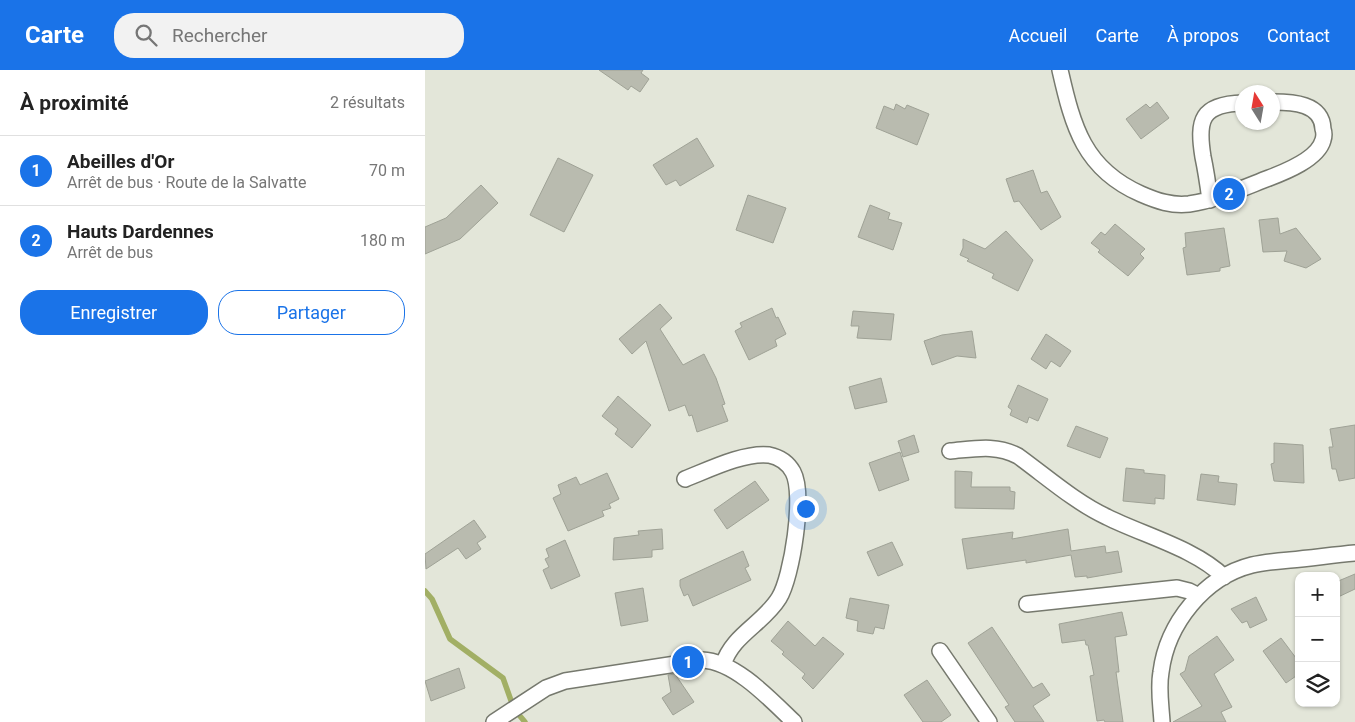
<!DOCTYPE html>
<html lang="fr">
<head>
<meta charset="utf-8">
<style>
  :root { --surface:#fff; --page:#f2f2f2; --text:#222; --muted:#767676; --line:#e0e0e0; --accent:#1a73e8 }
  body { margin:0; font-family:Roboto,sans-serif; background:var(--page); color:var(--text) }
  .controls { position:absolute; right:15px; bottom:15px; display:grid; overflow:hidden; border-radius:10px; box-shadow:0 1px 4px #0004 }
  .controls button { width:45px; height:45px; display:grid; place-items:center; padding:0; border:0; border-bottom:1px solid var(--line); background:var(--surface); color:var(--text); font:25px sans-serif }
  .compass { position:absolute; left:810px; top:15px; width:45px; height:45px; border-radius:50%; background:var(--surface); box-shadow:0 1px 4px #0004; rotate:349deg }
  .you { position:absolute; left:380px; top:438px; width:18px; height:18px; margin:-12px; border:4px solid #fff; border-radius:50%; background:#1a73e8; box-shadow:0 0 0 8px #1a73e833 }
  .badge { display:grid; place-items:center; width:32px; height:32px; border-radius:50%; background:var(--accent); color:#fff; font-size:16px; font-weight:700 }
  .pin { position:absolute; translate:-50% -50%; border:2px solid #fff; box-shadow:0 1px 5px #0006 }
  .list { margin:0; padding:0; list-style:none }
  h2 { display:flex; justify-content:space-between; align-items:center; height:65px; margin:0; padding:0 20px; font-size:21px }
  h2 small { font-size:16px; font-weight:400; color:var(--muted) }
  .list li { display:grid; grid-template-columns:32px 1fr auto; gap:15px; align-items:center; box-sizing:border-box; height:70px; padding:0 20px; border-top:1px solid var(--line) }
  .list b { display:block; font-size:19px; white-space:nowrap }
  .list p { margin:0; font-size:16px; white-space:nowrap; color:var(--muted) }
  .list em { font-size:16px; font-style:normal; color:var(--muted) }
  .actions { display:flex; gap:10px; padding:15px 20px }
  .actions a { flex:1; padding:11px 0; border:1px solid var(--accent); border-radius:20px; text-align:center; font-size:18px; color:var(--accent) }
  .actions .main { background:var(--accent); color:#fff }
  .icon { flex:none; width:28px; height:28px; fill:none; stroke:currentColor; stroke-width:2; stroke-linecap:round; stroke-linejoin:round }
  .map { position:relative; flex:none; width:930px; height:652px; overflow:hidden }
  header { display:flex; align-items:center; gap:30px; box-sizing:border-box; height:70px; padding:0 25px; background:var(--accent); color:#fff }
  header strong { font-size:24px }
  nav { display:flex; gap:28px; margin-inline-start:auto; font-size:18px }
  .search { width:350px; height:45px; background:var(--page); display:flex; align-items:center; gap:12px; box-sizing:border-box; padding:0 18px; border-radius:20px; color:var(--muted); font-size:19px }
  main { display:flex }
  aside { flex:1; background:var(--surface) }
  .map>svg:first-child { display:block }
  .lines { fill:none; stroke-linecap:round; stroke-linejoin:round }
  .stream { stroke:#a2af65; stroke-width:5.5 }
  .building { fill:#b9bbaf; stroke:#9fa296 }
  .minor-casing { stroke:#76796e; stroke-width:18 }
  .minor { stroke:#fff; stroke-width:15 }
</style>
</head>
<body>
<header>
<strong>Carte</strong>
<div class="search"><svg class="icon" aria-label="search" viewBox="0 0 24 24"><circle cx="10" cy="10" r="6"/><path d="M15 15l6 6"/></svg>Rechercher</div>
<nav><a>Accueil</a><a>Carte</a><a>À propos</a><a>Contact</a></nav>
</header>
<main>
<aside>
<h2>À proximité<small>2 résultats</small></h2>
<ul class="list">
<li><span class="badge">1</span><div><b>Abeilles d'Or</b><p>Arrêt de bus · Route de la Salvatte</p></div><em>70 m</em></li>
<li><span class="badge">2</span><div><b>Hauts Dardennes</b><p>Arrêt de bus</p></div><em>180 m</em></li>
</ul>
<div class="actions"><a class="main">Enregistrer</a><a>Partager</a></div>
</aside>
<div class="map">
<svg width="930" height="652" viewBox="0 0 930 652">
  <rect width="100%" height="100%" fill="#e3e6d9"/>
  <g class="lines">
    <!-- stream -->
    <path class="stream" d="M0,521L7,529L25,569L78,608L89,639L100,652"/>
  </g>
  <!-- building -->
  <path class="building" d="M174,0H218L216,3L224,9L215,22L206,16L203,20Z
    M732,32L744,48L716,69L701,49L721,34L725,38Z
    M471,34L480,39L482,35L504,44L492,75L451,58L459,36L469,40Z
    M272,68L289,96L255,116L251,110L241,115L228,95Z
    M133,88L168,105L139,162L105,145Z
    M608,100L616,123L622,121L636,147L616,160L594,131L589,132L581,109Z
    M56,115L73,133L35,169L0,184V157L21,148Z
    M323,125L361,138L348,173L311,160Z
    M445,135L465,143L463,149L477,153L468,180L433,167Z
    M853,148L855,164L871,158L896,189L881,198L859,191L862,181L838,182L834,150Z
    M690,154L720,179L715,184L719,188L703,206L673,182L675,180L666,173L676,162L680,165Z
    M799,158L805,196L795,198V201L762,205L758,178L761,177L760,163Z
    M581,161L608,190L593,221L567,208L569,204L542,191L544,189L535,185L538,178V169L560,179Z
    M235,234L247,248L235,259L258,295L279,284L291,308L300,334L297,335L303,351L272,362L267,345L264,346L260,335L244,341L221,271L207,284L194,269Z
    M347,238L351,248L353,247L361,264L350,270L352,276L324,290L310,261L317,257L315,253Z
    M428,241L469,244L466,270L432,268L434,256H426Z
    M547,261L551,288L532,286L507,295L499,271L517,265Z
    M621,264L646,281L635,297L626,291L621,299L606,289Z
    M456,308L462,332L430,339L424,317Z
    M593,315L623,329L613,351L604,347L602,353L585,345L587,340L583,337Z
    M193,326L226,355L207,378L190,364L193,359L177,346Z
    M930,355V408L914,411L911,399H907L904,377H908L905,359Z
    M651,356L683,368L675,388L642,376Z
    M489,365L494,382L478,387L473,371Z
    M849,373L878,375L879,413L849,411L846,394L849,393Z
    M475,382L484,410L454,421L444,393Z
    M701,398L719,400V403L740,405L739,429L730,428V434L698,431Z
    M530,401L547,402L546,417H585V421L590,422L589,439L530,438Z
    M182,403L194,429L184,434L186,438L177,441L179,446L143,461L128,428L136,424L133,415L151,407L155,415Z
    M776,404L794,406L793,412L812,414L810,435L772,430Z
    M330,411L344,430L302,459L289,440Z
    M49,450L61,467L52,473L56,479L41,489L33,478L1,499L0,484Z
    M237,459L238,479L227,480V487L188,490L189,468L214,465L213,461Z
    M643,459L646,481L680,476L681,483L693,481L697,502L662,508V506L650,507L646,485L601,493V490L542,499L537,469L588,462L587,469Z
    M140,470L155,506L126,519L118,500L124,497L120,489L124,487L121,479Z
    M467,472L478,495L453,506L442,482Z
    M318,481L324,496L320,498L326,510L268,536L263,524L259,526L255,516V510Z
    M930,504V519L911,528V512Z
    M218,518L223,551L196,556L190,523Z
    M831,527L842,550L825,558L822,551L817,553L806,539Z
    M425,528L464,535L459,559L450,557L448,564L432,561L433,551L421,548Z
    M697,542L702,565L690,567L694,602H691L698,652H680L679,650L672,651L665,606L669,605L663,575H661L660,570L637,573L634,554Z
    M363,551L390,576L398,567L419,584L388,619L377,608L380,604L357,584L359,582L346,571Z
    M567,557L608,618L617,613L625,625L608,636L619,652H590L580,637L584,635L543,573Z
    M792,566L809,590L789,604L807,637L796,642L801,652H748L777,636L755,604L760,601L764,586Z
    M856,568L874,592V604L861,613L838,581Z
    M34,598L40,618L6,631L0,611Z
    M250,604L269,632L248,645L237,628L246,622L243,605Z
    M502,610L526,645L516,652H498L479,625Z"/>
  <g class="lines">
    <!-- minor casing -->
    <g class="minor-casing">
      <path id="minor" d="M635,0C648,57 659,99 716,124C732,131 747,136 764,134C792,130 818,118 844,108C860,102 893,89 898,70C899,67 899,62 898,59C897,33 867,32 848,32
        M785,130C783,115 781,101 778,87C772,50 776,34 818,33
        M525,381C549,379 571,374 593,386C622,407 650,432 682,447C718,465 771,479 799,507
        M260,409C283,400 319,382 344,385C354,387 363,393 368,402C380,424 367,507 354,528C338,554 307,565 298,595
        M602,534L752,518L764,521L774,526
        M515,581L564,652
        M69,652L121,618L140,611L277,590C310,591 346,630 369,652
        M737,652C736,635 733,619 736,602C742,554 779,507 827,495C839,492 853,491 865,490C887,488 908,485 930,483"/>
    </g>
    <!-- minor -->
    <use href="#minor" class="minor"/>
  </g>
</svg>
<div class="controls">
<button>+</button>
<button>−</button>
<button><svg class="icon" aria-label="layers" viewBox="0 0 24 24"><path d="M12 4l9 5-9 5-9-5zM3 14l9 5 9-5"/></svg></button>
</div>
<svg class="compass" viewBox="-18 -18 36 36"><path d="M0-13l5 13h-10z" fill="#e53935"/><path d="M0 13l5-13h-10z" fill="#767676"/></svg>
<div class="you"></div>
<div class="pin badge" style="left:263px;top:592px">1</div>
<div class="pin badge" style="left:804px;top:124px">2</div>
</div>
</main>
</body>
</html>
